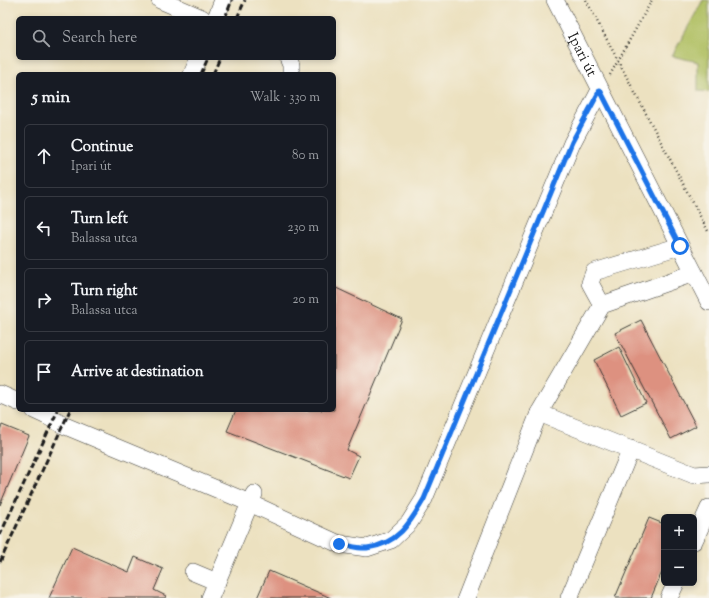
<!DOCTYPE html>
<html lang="en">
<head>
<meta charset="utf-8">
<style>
  :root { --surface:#171b24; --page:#242831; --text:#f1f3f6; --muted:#9ea1a6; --line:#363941 }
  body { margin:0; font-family:"Sorts Mill Goudy",serif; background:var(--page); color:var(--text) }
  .controls { position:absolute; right:12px; bottom:12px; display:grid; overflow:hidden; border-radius:6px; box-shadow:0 2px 6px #0003 }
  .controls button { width:36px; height:36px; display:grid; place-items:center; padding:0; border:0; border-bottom:1px solid var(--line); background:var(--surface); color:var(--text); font:20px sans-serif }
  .stop { position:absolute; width:12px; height:12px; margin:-9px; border:3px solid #1a73e8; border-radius:50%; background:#fff }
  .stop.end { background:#1a73e8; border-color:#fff; box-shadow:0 1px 4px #0008 }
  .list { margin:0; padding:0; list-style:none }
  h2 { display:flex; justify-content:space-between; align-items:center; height:52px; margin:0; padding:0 16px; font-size:17px }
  h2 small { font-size:13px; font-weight:400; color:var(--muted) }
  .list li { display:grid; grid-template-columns:26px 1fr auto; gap:12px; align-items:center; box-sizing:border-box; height:64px; margin:0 8px 8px; padding:0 8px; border:1px solid var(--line); border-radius:6px }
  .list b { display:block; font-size:15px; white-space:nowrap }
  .list p { margin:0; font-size:13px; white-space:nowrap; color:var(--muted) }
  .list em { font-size:13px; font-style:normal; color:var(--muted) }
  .icon { flex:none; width:22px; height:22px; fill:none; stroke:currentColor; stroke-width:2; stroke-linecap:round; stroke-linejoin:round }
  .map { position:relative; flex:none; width:709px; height:598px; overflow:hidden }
  .search { position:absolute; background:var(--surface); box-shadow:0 2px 6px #0003; left:16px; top:16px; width:320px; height:44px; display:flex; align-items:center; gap:10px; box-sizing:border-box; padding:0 14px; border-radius:6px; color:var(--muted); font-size:15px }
  .panel { position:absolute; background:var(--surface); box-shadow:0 2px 6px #0003; left:16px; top:72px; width:320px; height:340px; border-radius:6px }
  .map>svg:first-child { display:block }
  .green { fill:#b0c063; stroke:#666e40 }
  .building { fill:#dd9180 }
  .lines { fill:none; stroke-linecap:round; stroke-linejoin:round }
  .minor-casing { stroke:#3b3a35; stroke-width:18 }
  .path { stroke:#3b3a35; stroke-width:2.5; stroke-dasharray:1 3; stroke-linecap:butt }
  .minor { stroke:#fff; stroke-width:17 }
  .rail { stroke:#1c1c1c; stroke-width:3; stroke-dasharray:6 3; stroke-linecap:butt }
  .route { stroke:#1a73e8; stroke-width:5 }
  .labels { text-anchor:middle; stroke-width:4; stroke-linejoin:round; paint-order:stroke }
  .street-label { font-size:15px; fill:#1c1c1c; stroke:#f7f3e8 }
</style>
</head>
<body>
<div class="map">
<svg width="709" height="598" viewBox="0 0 709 598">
  <rect width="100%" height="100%" fill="#f7f3e8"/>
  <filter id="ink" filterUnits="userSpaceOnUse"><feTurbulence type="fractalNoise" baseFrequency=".025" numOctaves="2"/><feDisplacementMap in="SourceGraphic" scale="8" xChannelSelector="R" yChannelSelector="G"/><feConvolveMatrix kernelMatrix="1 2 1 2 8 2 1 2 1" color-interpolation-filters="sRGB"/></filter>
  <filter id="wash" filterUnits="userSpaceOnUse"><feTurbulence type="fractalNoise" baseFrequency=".012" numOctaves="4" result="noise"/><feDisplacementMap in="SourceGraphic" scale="16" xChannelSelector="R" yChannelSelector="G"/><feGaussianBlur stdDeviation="0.9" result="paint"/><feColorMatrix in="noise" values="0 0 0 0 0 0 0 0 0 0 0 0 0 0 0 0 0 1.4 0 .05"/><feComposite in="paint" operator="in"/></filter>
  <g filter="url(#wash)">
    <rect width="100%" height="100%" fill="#ece1c0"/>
    <!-- green -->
    <path class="green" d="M703,0H709V92L698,91V62L672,56Z"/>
    <g id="blocks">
      <!-- building -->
      <path class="building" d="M334,287L402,319L347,450L359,456L349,478L227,431L236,410H334Z
        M641,320L696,426L671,439L615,333Z
        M619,347L646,403L621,415L594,360Z
        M2,425L29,436L0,505V430Z
        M649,518L664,524V567L651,598H615Z
        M72,547L129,572L135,557L163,569L154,590L166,596L165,598H49Z
        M269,571L331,598H257Z"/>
    </g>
  </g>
  <g filter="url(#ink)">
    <use href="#blocks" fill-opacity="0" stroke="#3b3a35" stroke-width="1"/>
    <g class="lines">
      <!-- minor casing -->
      <g class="minor-casing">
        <g id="minor">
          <path d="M160,0L202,18"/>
          <path id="s1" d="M555,0L709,302"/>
          <path d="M216,18L223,0"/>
          <path d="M288,58L291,65V74"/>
          <path d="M192,74L199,58"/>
          <path d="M602,305L590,283L594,272L680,246"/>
          <path d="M0,394L18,402"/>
          <path d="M34,410L47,416"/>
          <path d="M50,410L47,416L63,425L250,503L254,494"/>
          <path d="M539,413L694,475L709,474"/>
          <path d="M694,541L709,508"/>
          <path d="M193,572L217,582"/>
          <path d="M210,598L250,503L339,544L367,548L391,540L409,523L424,499L572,143L600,90"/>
          <path d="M466,598L539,413L602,305L694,273"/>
          <path d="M569,598L631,449"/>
          <path d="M669,598L676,583"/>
        </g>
      </g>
      <!-- path -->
      <path class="path" d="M586,0L709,233
        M610,75L652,0"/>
      <!-- minor -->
      <use href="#minor" class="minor"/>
      <!-- rail -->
      <path class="rail" d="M225,18L232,0
        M237,18L245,0
        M201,74L208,58
        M213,74L220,58
        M0,535L58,410
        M0,562L70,410"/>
    </g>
  </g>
  <g class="lines" filter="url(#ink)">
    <!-- route -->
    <path class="route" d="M339,544C348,545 359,549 367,548C398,544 410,523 424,499L572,142L600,90L680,246"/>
  </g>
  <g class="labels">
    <!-- street labels -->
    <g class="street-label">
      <text dy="5" stroke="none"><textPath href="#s1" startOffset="61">Ipari út</textPath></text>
    </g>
  </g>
</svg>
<div class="controls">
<button>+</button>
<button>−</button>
</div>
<div class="stop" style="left:680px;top:246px"></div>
<div class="stop end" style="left:339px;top:544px"></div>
<div class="search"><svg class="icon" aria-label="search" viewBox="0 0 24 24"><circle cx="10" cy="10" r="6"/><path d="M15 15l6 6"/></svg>Search here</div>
<section class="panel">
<h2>5 min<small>Walk · 330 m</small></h2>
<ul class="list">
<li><svg class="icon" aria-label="ahead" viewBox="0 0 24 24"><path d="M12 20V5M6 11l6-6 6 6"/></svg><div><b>Continue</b><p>Ipari út</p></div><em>80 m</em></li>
<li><svg class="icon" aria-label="left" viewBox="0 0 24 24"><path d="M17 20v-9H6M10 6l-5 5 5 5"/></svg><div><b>Turn left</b><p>Balassa utca</p></div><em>230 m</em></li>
<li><svg class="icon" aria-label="right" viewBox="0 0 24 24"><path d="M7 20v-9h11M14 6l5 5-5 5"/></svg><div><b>Turn right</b><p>Balassa utca</p></div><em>20 m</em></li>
<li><svg class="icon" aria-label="arrive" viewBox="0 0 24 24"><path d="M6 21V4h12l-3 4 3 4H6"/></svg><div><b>Arrive at destination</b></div></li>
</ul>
</section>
</div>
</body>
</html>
